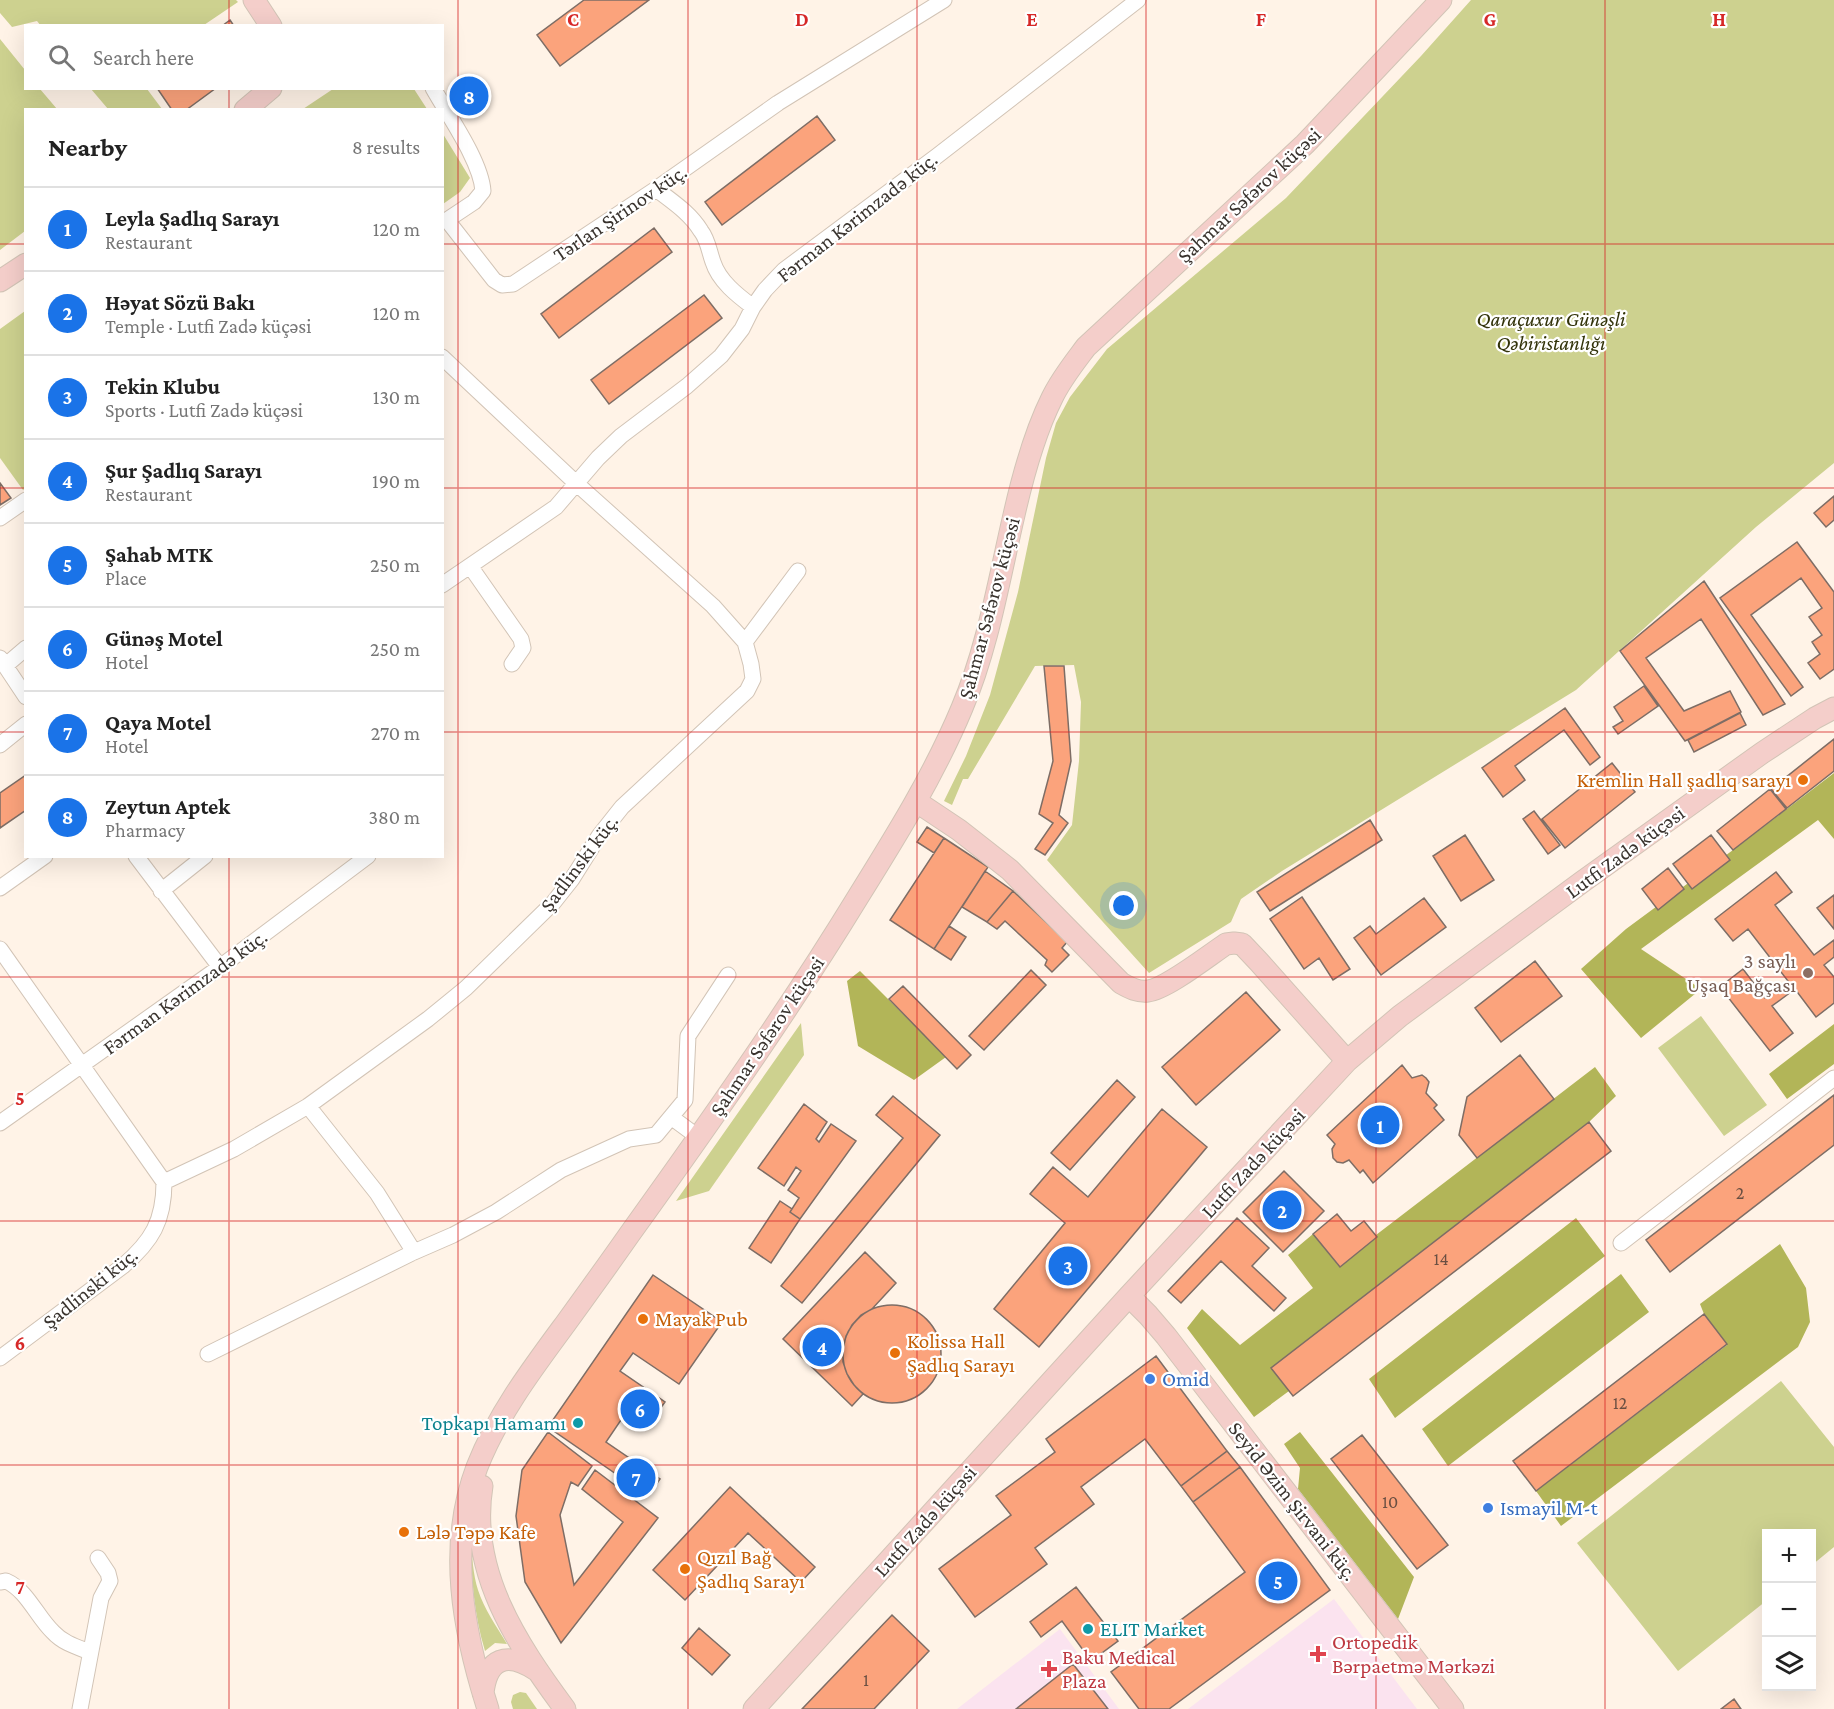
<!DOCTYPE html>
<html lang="en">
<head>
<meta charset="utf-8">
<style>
  :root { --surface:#fff; --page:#f6f6f6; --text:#222; --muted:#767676; --line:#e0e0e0; --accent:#1a73e8 }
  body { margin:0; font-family:"Crimson Pro",serif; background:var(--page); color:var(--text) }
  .controls { position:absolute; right:18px; bottom:18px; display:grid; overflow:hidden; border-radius:0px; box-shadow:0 6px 24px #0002 }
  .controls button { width:54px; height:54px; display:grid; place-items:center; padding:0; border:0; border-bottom:2px solid var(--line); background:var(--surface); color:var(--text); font:30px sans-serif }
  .you { position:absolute; left:1124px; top:906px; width:21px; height:21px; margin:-15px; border:4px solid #fff; border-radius:50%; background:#1a73e8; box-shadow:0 0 0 9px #1a73e833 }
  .badge { display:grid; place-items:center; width:39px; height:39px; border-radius:50%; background:var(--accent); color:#fff; font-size:20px; font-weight:700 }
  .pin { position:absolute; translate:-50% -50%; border:3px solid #fff; box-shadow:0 2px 6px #0006 }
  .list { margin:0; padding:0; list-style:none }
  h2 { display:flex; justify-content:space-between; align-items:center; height:78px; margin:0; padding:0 24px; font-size:26px }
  h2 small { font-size:20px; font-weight:400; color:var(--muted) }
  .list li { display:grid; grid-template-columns:39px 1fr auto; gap:18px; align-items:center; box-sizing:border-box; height:84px; padding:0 24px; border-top:2px solid var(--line) }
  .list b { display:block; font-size:22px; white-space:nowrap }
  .list p { margin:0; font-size:20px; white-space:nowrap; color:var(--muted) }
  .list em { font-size:20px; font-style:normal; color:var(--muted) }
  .icon { flex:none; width:33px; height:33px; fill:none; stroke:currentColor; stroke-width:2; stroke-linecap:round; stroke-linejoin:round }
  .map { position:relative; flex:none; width:1834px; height:1709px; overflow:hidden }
  .search { position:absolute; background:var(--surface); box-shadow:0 6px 24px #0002; left:24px; top:24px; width:420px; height:66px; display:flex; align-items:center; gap:15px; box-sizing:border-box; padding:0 21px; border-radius:0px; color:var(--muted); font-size:22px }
  .panel { position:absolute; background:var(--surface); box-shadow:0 6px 24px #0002; left:24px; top:108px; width:420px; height:750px; border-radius:0px }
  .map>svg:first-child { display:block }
  .medical { fill:#fbe3ef }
  .green { fill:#cdd18f }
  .forest { fill:#b2b558 }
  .building { fill:#fba37c; stroke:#7e6d65; stroke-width:1.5 }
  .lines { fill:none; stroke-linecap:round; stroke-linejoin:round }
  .street-casing { stroke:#d2c4b6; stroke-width:17 }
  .secondary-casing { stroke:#d2c4b6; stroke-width:23 }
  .street { stroke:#fff; stroke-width:15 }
  .secondary { stroke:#f4ceca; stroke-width:21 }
  .grid { fill:none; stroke:#d62828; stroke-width:1.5; stroke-opacity:0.55 }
  .food-dot { fill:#e8710a; stroke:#fff; stroke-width:2 }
  .education-dot { fill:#8d6e63; stroke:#fff; stroke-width:2 }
  .shop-dot { fill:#3f7fe0; stroke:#fff; stroke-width:2 }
  .culture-dot { fill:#0f9aa8; stroke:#fff; stroke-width:2 }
  .health-dot { fill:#e0444e; stroke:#fff; stroke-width:2 }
  .labels { text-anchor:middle; stroke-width:4.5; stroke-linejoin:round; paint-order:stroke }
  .number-label { font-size:18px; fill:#6a4f42 }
  .street-label { font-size:21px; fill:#39332e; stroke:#fff }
  .park-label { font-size:21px; font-style:italic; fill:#32330a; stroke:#fff }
  .food-label { font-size:21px; fill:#c56008; stroke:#fff; text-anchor:start }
  .education-label { font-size:21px; fill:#785e54; stroke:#fff; text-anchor:end }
  .shop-label { font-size:21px; fill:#366cbe; stroke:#fff; text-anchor:start }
  .culture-label { font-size:21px; fill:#0d838f; stroke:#fff; text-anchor:end }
  .health-label { font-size:21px; fill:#be3a42; stroke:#fff; text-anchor:start }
  .grid-label { font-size:20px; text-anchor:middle; font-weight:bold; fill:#d62828; stroke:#fff; stroke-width:4.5; stroke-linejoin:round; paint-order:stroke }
</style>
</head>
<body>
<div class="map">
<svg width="1834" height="1709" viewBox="0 0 1834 1709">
  <rect width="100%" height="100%" fill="#fff3e7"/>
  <!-- medical -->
  <path class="medical" d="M1334,1599L1417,1709H1188Z
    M1060,1629L1119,1709H957Z"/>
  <!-- green -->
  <path class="green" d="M0,0H236L238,2L204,25L41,26L37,21L12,27L0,13Z
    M1471,0H1834V463L1756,527L1576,690L1282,871L1241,899L1231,922L1149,973L1047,860L1072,825L1079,761L1081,702L1074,665L1035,666L968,779H963L952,805L944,801L966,756L990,695L1018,592L1046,458L1056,423L1070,397L1107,349L1286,198L1421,56Z
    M0,39L25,70L26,88L40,89L57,109L26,110L25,231L0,250Z
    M91,89H147L162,109H108Z
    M333,89H414L427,109H303Z
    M443,134L470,178L460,192L443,204Z
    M25,311L26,488L23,490L0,458V329Z
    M1701,1016L1767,1105L1724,1136L1658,1048Z
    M801,1023L804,1055L709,1191L676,1201Z
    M1781,1381L1834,1447V1547L1812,1565V1534H1766V1601L1678,1671L1577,1543Z
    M471,1539C472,1556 473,1574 478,1590C484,1609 497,1627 507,1644L495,1643L485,1651C474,1614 471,1578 471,1539Z
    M520,1692L526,1693L537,1709H513L511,1702L513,1695Z"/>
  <!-- forest -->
  <path class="forest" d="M1834,773V839L1818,820L1641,949L1701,989L1641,1038L1581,969L1626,929L1733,850Z
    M860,971L946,1057L914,1080L858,1046L847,981Z
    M1834,1024V1064L1787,1099L1769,1074Z
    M1595,1067L1616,1096L1589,1122L1289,1391L1254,1417L1187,1328L1202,1309L1240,1345L1313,1288L1288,1255L1313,1234L1340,1267L1377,1237L1376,1235Z
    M1576,1218L1605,1256L1395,1418L1369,1379Z
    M1780,1244L1806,1288L1810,1322L1798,1347L1561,1526L1536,1491L1727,1345L1704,1314L1700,1304Z
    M1621,1274L1649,1312L1448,1466L1422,1429Z
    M1300,1432L1414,1577L1398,1619L1298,1489L1300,1468L1284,1444Z"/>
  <!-- building -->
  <path class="building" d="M584,0H649L560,66L537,35Z
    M230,20L234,26H222Z
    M157,88H216L186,110H172Z
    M817,116L835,140L722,225L705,202Z
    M654,228L672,252L559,338L541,314Z
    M704,295L722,318L609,404L591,380Z
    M0,483L11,498L0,505Z
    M1834,496V520L1826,527L1814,513Z
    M1797,542L1834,592V669L1820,679L1808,663L1820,654L1812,642L1822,635L1809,617L1822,608L1801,578L1751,615L1803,687L1791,696L1720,598Z
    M1704,581L1785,704L1763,715L1701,619L1646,658L1684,711L1730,691L1741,712L1685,741L1620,651Z
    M1044,666H1064L1071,761L1059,815L1068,823L1045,855L1035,849L1053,823L1039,814L1053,761Z
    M1644,686L1658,706L1618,734L1613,727L1623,721L1614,707Z
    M1565,708L1600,757L1590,765L1564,730L1515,766L1525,780L1503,797L1482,768Z
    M1740,713L1746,725L1694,752L1688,740Z
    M1834,739V771L1787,808L1771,789Z
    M1612,763L1635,792L1565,848L1542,819Z
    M26,775V810L0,828V793Z
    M1770,789L1786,809L1733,850L1717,831Z
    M1534,811L1560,845L1548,854L1523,819Z
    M1370,820L1382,840L1270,911L1257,892Z
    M927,827L944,838L934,853L917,842Z
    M1465,835L1494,880L1461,901L1433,856Z
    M1711,835L1730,860L1692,889L1673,864Z
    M944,838L988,867L934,949L890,920Z
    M1668,868L1684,889L1658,910L1642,889Z
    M985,871L1013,891L987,922L962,907Z
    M1776,872L1792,892L1775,905L1814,955L1834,940V957L1824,965L1834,977V1003L1816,1017L1795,989L1772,1006L1793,1033L1770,1051L1720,987L1743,969L1765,998L1788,981L1748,929L1733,941L1715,919Z
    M1013,891L1067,942L1062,948L1069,955L1052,972L1045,965L1047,960L1005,921L997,929L987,922Z
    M1834,895V929L1817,908Z
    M1302,897L1350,969L1333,980L1319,958L1304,969L1270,919Z
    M1424,898L1446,927L1381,975L1354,938L1370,926L1376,934Z
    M949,926L966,937L951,960L934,949Z
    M1535,961L1562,996L1501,1042L1475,1008Z
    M1031,970L1046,985L984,1050L969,1036Z
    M903,986L971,1055L957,1069L889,999Z
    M1246,992L1280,1030L1196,1105L1162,1067Z
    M1520,1055L1554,1099L1477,1158L1459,1135L1467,1097Z
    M1402,1065L1412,1078L1422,1075L1426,1078L1429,1082L1426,1093L1437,1105L1434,1108L1444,1120L1373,1183L1363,1170L1360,1173L1349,1160L1343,1163L1337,1162L1333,1158L1332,1149L1335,1144L1327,1135Z
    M1117,1080L1135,1097L1070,1170L1051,1153Z
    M1834,1095V1145L1670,1272L1646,1240Z
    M893,1096L940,1135L802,1303L781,1286L903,1138L876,1115Z
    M804,1104L827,1122L816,1139L819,1142L831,1124L856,1141L800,1219L790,1212L799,1198L788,1190L801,1171L796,1167L784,1186L758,1168Z
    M1162,1109L1207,1147L1039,1347L994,1309L1065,1223L1030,1194L1053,1167L1088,1197Z
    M1589,1122L1611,1151L1293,1396L1271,1368Z
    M1284,1171L1324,1211L1283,1252L1243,1212Z
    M780,1201L792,1209L790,1212L800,1219L771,1263L749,1248Z
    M1337,1214L1351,1231L1364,1221L1377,1237L1340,1267L1313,1234Z
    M1237,1218L1269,1248L1252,1266L1286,1298L1274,1311L1221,1261L1181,1303L1168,1291Z
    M865,1252L896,1283L872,1309L861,1315L852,1325L846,1336L843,1349V1362L847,1374L854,1385L863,1394L852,1406L783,1339Z
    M653,1275L722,1322L679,1384L633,1353L620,1371L665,1402L646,1429L625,1414L606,1442L660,1479L648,1496L548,1427Z
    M843 1354a49 49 0 1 1 98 0a49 49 0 1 1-98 0Z
    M1704,1314L1727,1344L1536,1491L1513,1461Z
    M1156,1356L1227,1451L1181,1486L1145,1439L1081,1487L1094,1504L1035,1548L1047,1564L975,1617L939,1569L1011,1515L996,1496L1055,1452L1046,1439Z
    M548,1432L592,1466L578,1486L571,1482L560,1515L574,1585L623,1522L582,1489L595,1470L658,1518L561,1643L525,1582L516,1516L522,1470Z
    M1362,1435L1448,1545L1417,1569L1331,1459Z
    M1227,1451L1240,1467L1193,1502L1181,1486Z
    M1240,1467L1330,1590L1169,1709H1139L1111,1672L1245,1572L1193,1502Z
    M730,1487L815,1567L801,1582L748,1533L685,1600L653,1570Z
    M1076,1587L1118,1641L1091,1661L1062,1621L1041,1637L1030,1622Z
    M892,1615L929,1651L874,1709H802Z
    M699,1628L730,1655L712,1675L682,1648Z
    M1073,1664L1108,1709H1016Z
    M1734,1699L1741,1709H1721Z"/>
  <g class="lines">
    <!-- street casing -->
    <g class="street-casing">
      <path id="street" d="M433,88C448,115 481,161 483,191L474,202L447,220L494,280L502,285L513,284L656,189L778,103L944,0
        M656,189C673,202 690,213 701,231C708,240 709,251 713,262C719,281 737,295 753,307
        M0,518L26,500
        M470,566L521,639L523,648L512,664
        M442,585L556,507L598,458L621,436L687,386L721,356L742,329L753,307L765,290L784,270L937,156L1138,0
        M745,642L798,571
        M0,658L26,697
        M5,666L26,648
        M0,745L26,724
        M136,856L220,967
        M0,888L45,856
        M161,891L205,856
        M0,949L164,1182
        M308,1106L377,1193L414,1252
        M671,1117L698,1137
        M0,1123L220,967L368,856
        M1621,1243L1834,1078
        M208,1354L414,1252L453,1235L496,1212L561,1170L629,1139L656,1135L685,1100L688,1036L728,975
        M0,1358L123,1266C152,1241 164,1221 164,1182L234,1149L308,1106L428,1019L466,988L553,903L572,879L599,836L622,807L747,691L753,679L751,664L745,642L713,606L577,484L442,357
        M0,1582L6,1581C27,1590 37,1617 53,1632C63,1643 77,1647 90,1652
        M80,1709L101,1598L110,1581L108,1573L98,1558"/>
    </g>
    <!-- secondary casing -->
    <g class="secondary-casing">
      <path id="secondary" d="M254,0L271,26
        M245,110L271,88
        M0,281L26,264
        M917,802L959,830L1010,870L1121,983C1130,988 1137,992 1148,991C1166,989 1208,956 1226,944L1234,943L1242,944L1259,962L1347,1061
        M1129,1296L1148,1315L1166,1336L1453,1709
        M482,1486C468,1571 517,1644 565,1709
        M483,1693C487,1658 507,1651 536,1670
        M488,1709C463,1631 447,1546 477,1467C498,1414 532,1369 566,1323C587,1294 608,1265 629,1235C708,1125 787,1013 858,897C896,836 934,775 962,708C988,647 999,579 1014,515C1023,475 1034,434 1052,398C1061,379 1074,363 1086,347L1305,144L1441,0
        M754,1709L1129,1296L1347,1061L1400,1016L1582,882L1762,753L1815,718L1834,708"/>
    </g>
    <!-- street -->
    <use href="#street" class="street"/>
    <!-- secondary -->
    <use href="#secondary" class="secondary"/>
  </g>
  <!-- grid -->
  <path class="grid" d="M229,0V26M458,0V1709M688,0V1709M917,0V1709M1146,0V1709M1376,0V1709M1605,0V1709M229,88V110M0,244H26M442,244H1834M0,488H26M442,488H1834M0,732H26M442,732H1834M229,856V1709M0,977H1834M0,1221H1834M0,1465H1834"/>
  <!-- markers -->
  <g class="food-dot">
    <circle cx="1803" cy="780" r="6"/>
    <circle cx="643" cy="1319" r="6"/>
    <circle cx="895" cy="1353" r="6"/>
    <circle cx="404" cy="1532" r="6"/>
    <circle cx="685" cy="1569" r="6"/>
  </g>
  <circle class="education-dot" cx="1808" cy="973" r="6"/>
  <g class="shop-dot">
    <circle cx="1150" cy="1379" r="6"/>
    <circle cx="1488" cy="1508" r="6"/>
  </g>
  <g class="culture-dot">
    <circle cx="578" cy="1423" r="6"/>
    <circle cx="1088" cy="1629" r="6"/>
  </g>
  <g class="health-dot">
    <path d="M1315 1645h6v6h6v6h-6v6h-6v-6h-6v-6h6z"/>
    <path d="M1046 1660h6v6h6v6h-6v6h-6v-6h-6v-6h6z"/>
  </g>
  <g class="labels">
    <!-- number labels -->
    <g class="number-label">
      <text x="1740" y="1199">2</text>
      <text x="1441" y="1265">14</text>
      <text x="1620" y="1409">12</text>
      <text x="1390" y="1508">10</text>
      <text x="866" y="1686">1</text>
    </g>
    <!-- street labels -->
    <g class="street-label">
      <text transform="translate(1249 195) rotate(-43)" y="7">Şahmar Səfərov küçəsi</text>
      <text transform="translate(620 213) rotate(-34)" y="7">Tərlan Şirinov küç.</text>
      <text transform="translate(857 217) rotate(-38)" y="7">Fərman Kərimzadə küç.</text>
      <text transform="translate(989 608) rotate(-75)" y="7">Şahmar Səfərov küçəsi</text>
      <text transform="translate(1625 852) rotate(-36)" y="7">Lutfi Zadə küçəsi</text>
      <text transform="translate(579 863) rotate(-53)" y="7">Şadlinski küç.</text>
      <text transform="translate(185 992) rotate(-36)" y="7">Fərman Kərimzadə küç.</text>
      <text transform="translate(767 1036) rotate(-56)" y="7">Şahmar Səfərov küçəsi</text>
      <text transform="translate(1253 1163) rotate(-47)" y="7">Lutfi Zadə küçəsi</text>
      <text transform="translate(90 1288) rotate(-39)" y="7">Şadlinski küç.</text>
      <text transform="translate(1293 1501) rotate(52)" y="7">Seyid Əzim Şirvani küç.</text>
      <text transform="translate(925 1521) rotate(-48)" y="7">Lutfi Zadə küçəsi</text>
    </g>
    <!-- park labels -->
    <g class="park-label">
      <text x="1551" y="326">Qaraçuxur Günəşli<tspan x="1551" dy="24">Qəbiristanlığı</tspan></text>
    </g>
    <!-- food labels -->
    <g class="food-label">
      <text x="1791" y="787" text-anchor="end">Kremlin Hall şadlıq sarayı</text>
      <text x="655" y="1326">Mayak Pub</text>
      <text x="907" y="1348">Kolissa Hall<tspan x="907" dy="24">Şadlıq Sarayı</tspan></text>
      <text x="416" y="1539">Lələ Təpə Kafe</text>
      <text x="697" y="1564">Qızıl Bağ<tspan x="697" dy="24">Şadlıq Sarayı</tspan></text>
    </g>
    <!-- education labels -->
    <g class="education-label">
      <text x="1796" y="968">3 saylı<tspan x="1796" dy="24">Uşaq Bağçası</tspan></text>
    </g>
    <!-- shop labels -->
    <g class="shop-label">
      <text x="1162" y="1386">Omid</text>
      <text x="1500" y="1515">Ismayil M-t</text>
    </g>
    <!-- culture labels -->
    <g class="culture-label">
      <text x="566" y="1430">Topkapı Hamamı</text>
      <text x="1100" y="1636" text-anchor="start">ELIT Market</text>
    </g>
    <!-- health labels -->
    <g class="health-label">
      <text x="1332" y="1649">Ortopedik<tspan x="1332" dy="24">Bərpaetmə Mərkəzi</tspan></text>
      <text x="1062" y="1664">Baku Medical<tspan x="1062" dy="24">Plaza</tspan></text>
    </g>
  </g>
  <g class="grid-label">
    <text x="573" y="26">C</text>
    <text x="802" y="26">D</text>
    <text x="1032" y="26">E</text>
    <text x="1261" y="26">F</text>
    <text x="1490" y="26">G</text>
    <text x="1719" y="26">H</text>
    <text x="20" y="1105">5</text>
    <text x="20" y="1350">6</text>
    <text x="20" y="1594">7</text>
  </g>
</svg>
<div class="controls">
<button>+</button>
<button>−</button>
<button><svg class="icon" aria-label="layers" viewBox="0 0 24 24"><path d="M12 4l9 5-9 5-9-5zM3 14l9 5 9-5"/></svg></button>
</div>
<div class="you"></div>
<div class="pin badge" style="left:1380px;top:1125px">1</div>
<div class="pin badge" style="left:1282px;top:1210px">2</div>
<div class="pin badge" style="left:1068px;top:1266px">3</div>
<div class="pin badge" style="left:822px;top:1347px">4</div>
<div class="pin badge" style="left:1278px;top:1581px">5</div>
<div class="pin badge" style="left:640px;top:1409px">6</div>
<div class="pin badge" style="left:636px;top:1478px">7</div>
<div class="pin badge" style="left:469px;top:96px">8</div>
<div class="search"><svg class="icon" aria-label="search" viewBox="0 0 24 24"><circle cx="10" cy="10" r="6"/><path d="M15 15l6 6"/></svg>Search here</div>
<section class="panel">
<h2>Nearby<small>8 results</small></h2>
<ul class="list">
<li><span class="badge">1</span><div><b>Leyla Şadlıq Sarayı</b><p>Restaurant</p></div><em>120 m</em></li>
<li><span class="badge">2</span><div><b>Həyat Sözü Bakı</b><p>Temple · Lutfi Zadə küçəsi</p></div><em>120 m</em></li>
<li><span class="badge">3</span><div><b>Tekin Klubu</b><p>Sports · Lutfi Zadə küçəsi</p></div><em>130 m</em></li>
<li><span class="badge">4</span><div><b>Şur Şadlıq Sarayı</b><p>Restaurant</p></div><em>190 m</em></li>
<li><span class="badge">5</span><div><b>Şahab MTK</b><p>Place</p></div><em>250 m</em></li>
<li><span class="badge">6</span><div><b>Günəş Motel</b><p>Hotel</p></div><em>250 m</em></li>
<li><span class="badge">7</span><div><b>Qaya Motel</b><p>Hotel</p></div><em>270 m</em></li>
<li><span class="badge">8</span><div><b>Zeytun Aptek</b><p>Pharmacy</p></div><em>380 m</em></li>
</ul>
</section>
</div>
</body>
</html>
